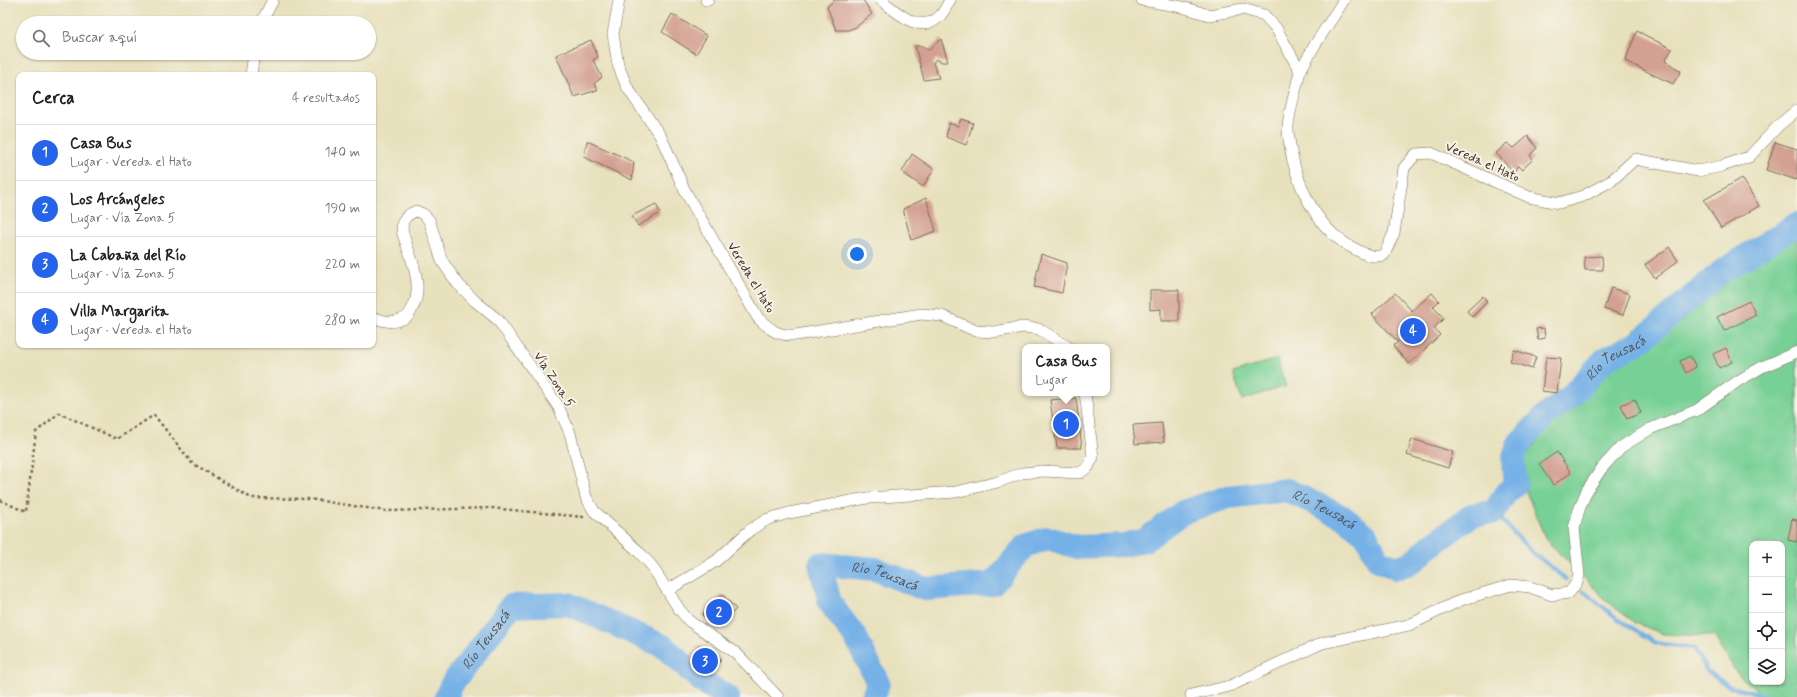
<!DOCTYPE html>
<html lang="es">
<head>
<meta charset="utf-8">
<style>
  :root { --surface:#fff; --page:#f6f6f6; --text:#222; --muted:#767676; --line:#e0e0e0; --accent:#2563eb }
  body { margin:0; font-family:Mynerve,sans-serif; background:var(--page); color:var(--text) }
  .controls { position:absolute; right:12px; bottom:12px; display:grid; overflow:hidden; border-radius:8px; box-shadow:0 1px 3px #0004 }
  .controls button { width:36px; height:36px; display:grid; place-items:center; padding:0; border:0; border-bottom:1px solid var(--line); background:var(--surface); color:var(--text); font:20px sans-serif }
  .you { position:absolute; left:857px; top:254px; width:14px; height:14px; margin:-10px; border:3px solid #fff; border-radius:50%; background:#1a73e8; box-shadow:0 0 0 6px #1a73e833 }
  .badge { display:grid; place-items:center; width:26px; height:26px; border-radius:50%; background:var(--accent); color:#fff; font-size:13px; font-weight:700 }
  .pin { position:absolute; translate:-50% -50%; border:2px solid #fff; box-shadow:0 1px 4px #0006 }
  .popup { position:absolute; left:1022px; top:344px; width:88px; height:52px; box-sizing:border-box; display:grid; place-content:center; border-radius:8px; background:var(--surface); filter:drop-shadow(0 1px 3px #0005); font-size:13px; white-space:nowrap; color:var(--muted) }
  .popup b { font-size:15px; color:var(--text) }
  .popup::after { content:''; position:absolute; left:50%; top:100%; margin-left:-8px; border:8px solid transparent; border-top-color:var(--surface) }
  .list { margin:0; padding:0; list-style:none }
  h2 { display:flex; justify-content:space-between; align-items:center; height:52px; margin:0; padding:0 16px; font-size:17px }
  h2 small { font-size:13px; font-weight:400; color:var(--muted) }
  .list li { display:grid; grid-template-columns:26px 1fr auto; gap:12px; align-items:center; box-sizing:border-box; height:56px; padding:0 16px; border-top:1px solid var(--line) }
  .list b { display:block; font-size:15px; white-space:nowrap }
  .list p { margin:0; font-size:13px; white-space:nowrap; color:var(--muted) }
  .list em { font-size:13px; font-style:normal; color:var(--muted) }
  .icon { flex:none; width:22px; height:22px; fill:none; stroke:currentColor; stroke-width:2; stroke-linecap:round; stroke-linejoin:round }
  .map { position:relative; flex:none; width:1797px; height:697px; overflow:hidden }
  .search { position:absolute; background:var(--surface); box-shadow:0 1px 3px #0004; left:16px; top:16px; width:360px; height:44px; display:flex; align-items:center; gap:10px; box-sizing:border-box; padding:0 14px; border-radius:22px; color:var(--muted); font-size:15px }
  .panel { position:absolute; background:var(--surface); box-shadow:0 1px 3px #0004; left:16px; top:72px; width:360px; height:276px; border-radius:8px }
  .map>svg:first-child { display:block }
  .green { fill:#77d095; stroke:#597d5a; fill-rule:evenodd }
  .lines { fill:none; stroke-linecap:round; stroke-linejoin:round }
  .stream { stroke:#76b1e7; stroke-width:4 }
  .river { stroke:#76b1e7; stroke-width:24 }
  .building { fill:#d3a092 }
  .minor-casing { stroke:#786a56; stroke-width:12 }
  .path { stroke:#786a56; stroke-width:2.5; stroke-dasharray:3 3; stroke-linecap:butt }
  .minor { stroke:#fff; stroke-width:11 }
  .labels { text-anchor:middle; stroke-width:4; stroke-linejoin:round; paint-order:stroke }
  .street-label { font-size:13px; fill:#3b2a1e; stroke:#f7f3e8 }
  .water-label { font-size:14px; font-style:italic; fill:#4d525a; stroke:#f7f3e8 }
</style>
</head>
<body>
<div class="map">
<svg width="1797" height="697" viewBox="0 0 1797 697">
  <rect width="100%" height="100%" fill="#f7f3e8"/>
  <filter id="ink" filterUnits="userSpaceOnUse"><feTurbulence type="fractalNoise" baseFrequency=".025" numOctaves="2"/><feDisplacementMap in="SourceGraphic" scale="8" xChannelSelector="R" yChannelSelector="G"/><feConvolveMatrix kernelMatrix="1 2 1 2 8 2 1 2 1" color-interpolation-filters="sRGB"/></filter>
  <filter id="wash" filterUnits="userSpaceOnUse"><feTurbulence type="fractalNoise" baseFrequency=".012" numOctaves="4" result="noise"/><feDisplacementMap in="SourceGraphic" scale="16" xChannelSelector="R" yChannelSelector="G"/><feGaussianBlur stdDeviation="0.9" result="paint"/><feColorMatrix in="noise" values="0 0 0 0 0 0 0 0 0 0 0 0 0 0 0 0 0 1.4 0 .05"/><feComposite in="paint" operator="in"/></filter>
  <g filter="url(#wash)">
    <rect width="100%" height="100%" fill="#e8e1bd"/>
    <!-- green -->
    <path class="green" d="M1797,223V697H1763L1736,672L1714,636L1663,634L1636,623L1611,605L1546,540L1527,494L1520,463L1562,409L1601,376L1634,330L1670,318ZM1752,544H1782V682H1752Z
      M1277,359L1286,386L1242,400L1233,373Z"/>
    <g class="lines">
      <!-- stream -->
      <path class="stream" d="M1494,512L1532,552L1566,579
        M1583,591L1618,619L1656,643L1694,648L1707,671L1730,687L1770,697"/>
      <!-- river -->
      <g class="river">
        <path id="s1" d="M446,697L452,684L511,606L568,604L663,646L704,683L728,697"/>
        <path id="s2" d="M873,697L878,683L856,638L830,603L820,564L875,569L925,589L993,584L1025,546L1048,538L1077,547L1124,545L1145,540L1183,512L1228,497L1287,490L1343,517L1366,535L1378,560L1396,568L1413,562L1430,546L1472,515L1494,512L1505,494L1515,485L1513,460L1519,443L1544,417L1570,397L1605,359L1639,342L1721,272L1797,224"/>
      </g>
    </g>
    <g id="blocks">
      <!-- building -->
      <path class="building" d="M834,0H863L872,14L856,27L848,30H836L827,7Z
        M672,14L707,36L696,54L662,32Z
        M1637,31L1672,49L1665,61L1681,71L1673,84L1625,61Z
        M941,39L948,62H942L936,59L933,63L939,78L924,80L915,46H922L929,50Z
        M591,40L598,57L593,60L602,77L594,84L598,90L574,97L556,55Z
        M961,119L973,123L966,145L946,137L949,123L958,126Z
        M1528,136L1537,148L1530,155L1533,159L1522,170L1518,166L1514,173L1496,153L1507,143L1514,148Z
        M587,141L634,162L632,180L584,157Z
        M1775,142L1797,149V180L1766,170Z
        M912,154L934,169L923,187L902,172Z
        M1742,178L1759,206L1721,228L1704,200Z
        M926,198L936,231L911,240L903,209Z
        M656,204L660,213L638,226L632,216Z
        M1669,247L1678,261L1655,278L1645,265Z
        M1041,254L1067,263L1062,293L1034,287Z
        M1602,256L1603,270H1585L1584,257Z
        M1611,288L1630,294L1623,315L1604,309Z
        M1150,290H1179V321H1161V309L1150,310Z
        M1395,293L1412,311L1432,293L1439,301L1433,307L1444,318L1434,328L1440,335L1409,364L1393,346L1398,342L1372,314Z
        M1483,296L1487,302L1472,317L1467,311Z
        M1749,301L1756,315L1724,331L1717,317Z
        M1544,328L1545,338L1538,340L1536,329Z
        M1726,348L1732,362L1719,368L1713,354Z
        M1514,350L1536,357L1532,369L1510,362Z
        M1690,356L1696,367L1686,373L1680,361Z
        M1546,357L1561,358L1557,393L1542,391Z
        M1076,398L1082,448H1057L1050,400Z
        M1635,399L1641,413L1627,419L1621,405Z
        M1162,423L1164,442L1135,444L1133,425Z
        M1412,439L1453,452L1448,468L1407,455Z
        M1557,452L1571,473L1553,485L1539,464Z
        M1792,519L1797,520V542L1788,540Z
        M722,594L736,609L717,628L702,615Z
        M699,645L721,659L711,675L689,662Z"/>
    </g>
  </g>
  <g filter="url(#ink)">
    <use href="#blocks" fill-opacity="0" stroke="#786a56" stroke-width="1"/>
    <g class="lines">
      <!-- minor casing -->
      <g class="minor-casing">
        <path id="minor" d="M619,0L613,34L618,65L627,87L661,137L685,191L758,318C771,330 777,336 796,335L921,314L942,316L976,331L994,332L1023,327L1039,329L1068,347
          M706,0H708
          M881,0C897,12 920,36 940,16C944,12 947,5 950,0
          M1142,0L1182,7L1209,15L1243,9L1264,15L1276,28L1300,71C1297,87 1287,116 1288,131C1292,175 1313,229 1355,249C1367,255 1371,258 1384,255L1394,233L1404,168L1416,154L1431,153L1529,197L1559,203L1583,196L1611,181L1635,159L1698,171L1722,166L1749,157L1779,125L1797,110
          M261,23L273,0
          M1300,71L1316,43L1344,0
          M251,75L254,53
          M373,317C385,322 393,324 405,318C409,316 410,313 412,309C423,290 414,265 407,246C405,239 400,230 403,222C405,216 411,213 416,211L423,214L429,220L442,261L458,284L475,301L498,320L558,406L570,433L586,497L594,511L636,549L651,565L679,609L689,621L736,653L778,697
          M668,590L716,561L750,530L768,519L789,513L867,498L956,492L998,482L1022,473L1044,471L1080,473L1088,467L1093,457L1085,393
          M1191,695L1230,686L1322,643L1409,625L1461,600L1511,585L1530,587L1552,595L1569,593L1577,582L1579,575L1574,528L1579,510L1587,490L1602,468L1621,447L1650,429L1697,410L1738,381L1762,367L1797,352"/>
      </g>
      <!-- path -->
      <path class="path" d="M0,500L26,512L36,432L59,413L117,439L154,415L192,463L251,498L309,499L386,511L491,508L584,517"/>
      <!-- minor -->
      <use href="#minor" class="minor"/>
    </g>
  </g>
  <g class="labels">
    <!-- street labels -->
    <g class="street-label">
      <text transform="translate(1483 161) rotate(24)" y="5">Vereda el Hato</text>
      <text transform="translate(752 277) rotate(59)" y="5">Vereda el Hato</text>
      <text transform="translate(555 379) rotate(57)" y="5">Vía Zona 5</text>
    </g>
    <!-- water labels -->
    <g class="water-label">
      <text dy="5" stroke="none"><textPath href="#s2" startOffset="1115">Río Teusacá</textPath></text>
      <text dy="5" stroke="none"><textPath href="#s2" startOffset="695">Río Teusacá</textPath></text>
      <text dy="5" stroke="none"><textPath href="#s2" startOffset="215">Río Teusacá</textPath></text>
      <text dy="5" stroke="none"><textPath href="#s1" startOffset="70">Río Teusacá</textPath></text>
    </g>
  </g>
</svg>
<div class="controls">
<button>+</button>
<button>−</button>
<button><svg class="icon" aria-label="locate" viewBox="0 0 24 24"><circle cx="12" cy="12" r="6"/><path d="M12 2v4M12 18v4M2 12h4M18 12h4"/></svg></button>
<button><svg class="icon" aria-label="layers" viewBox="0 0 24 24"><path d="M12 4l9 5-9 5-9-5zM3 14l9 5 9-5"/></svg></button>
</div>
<div class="you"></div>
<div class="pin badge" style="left:1066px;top:424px">1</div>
<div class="popup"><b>Casa Bus</b>Lugar</div>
<div class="pin badge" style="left:719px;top:612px">2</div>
<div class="pin badge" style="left:705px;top:661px">3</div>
<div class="pin badge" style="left:1413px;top:331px">4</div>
<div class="search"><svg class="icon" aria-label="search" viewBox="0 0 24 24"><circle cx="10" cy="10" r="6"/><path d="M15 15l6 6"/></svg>Buscar aquí</div>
<section class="panel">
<h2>Cerca<small>4 resultados</small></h2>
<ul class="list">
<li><span class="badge">1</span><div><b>Casa Bus</b><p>Lugar · Vereda el Hato</p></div><em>140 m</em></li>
<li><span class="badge">2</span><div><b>Los Arcángeles</b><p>Lugar · Vía Zona 5</p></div><em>190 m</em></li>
<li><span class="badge">3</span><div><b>La Cabaña del Río</b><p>Lugar · Vía Zona 5</p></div><em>220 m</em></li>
<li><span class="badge">4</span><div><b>Villa Margarita</b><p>Lugar · Vereda el Hato</p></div><em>280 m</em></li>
</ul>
</section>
</div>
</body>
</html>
